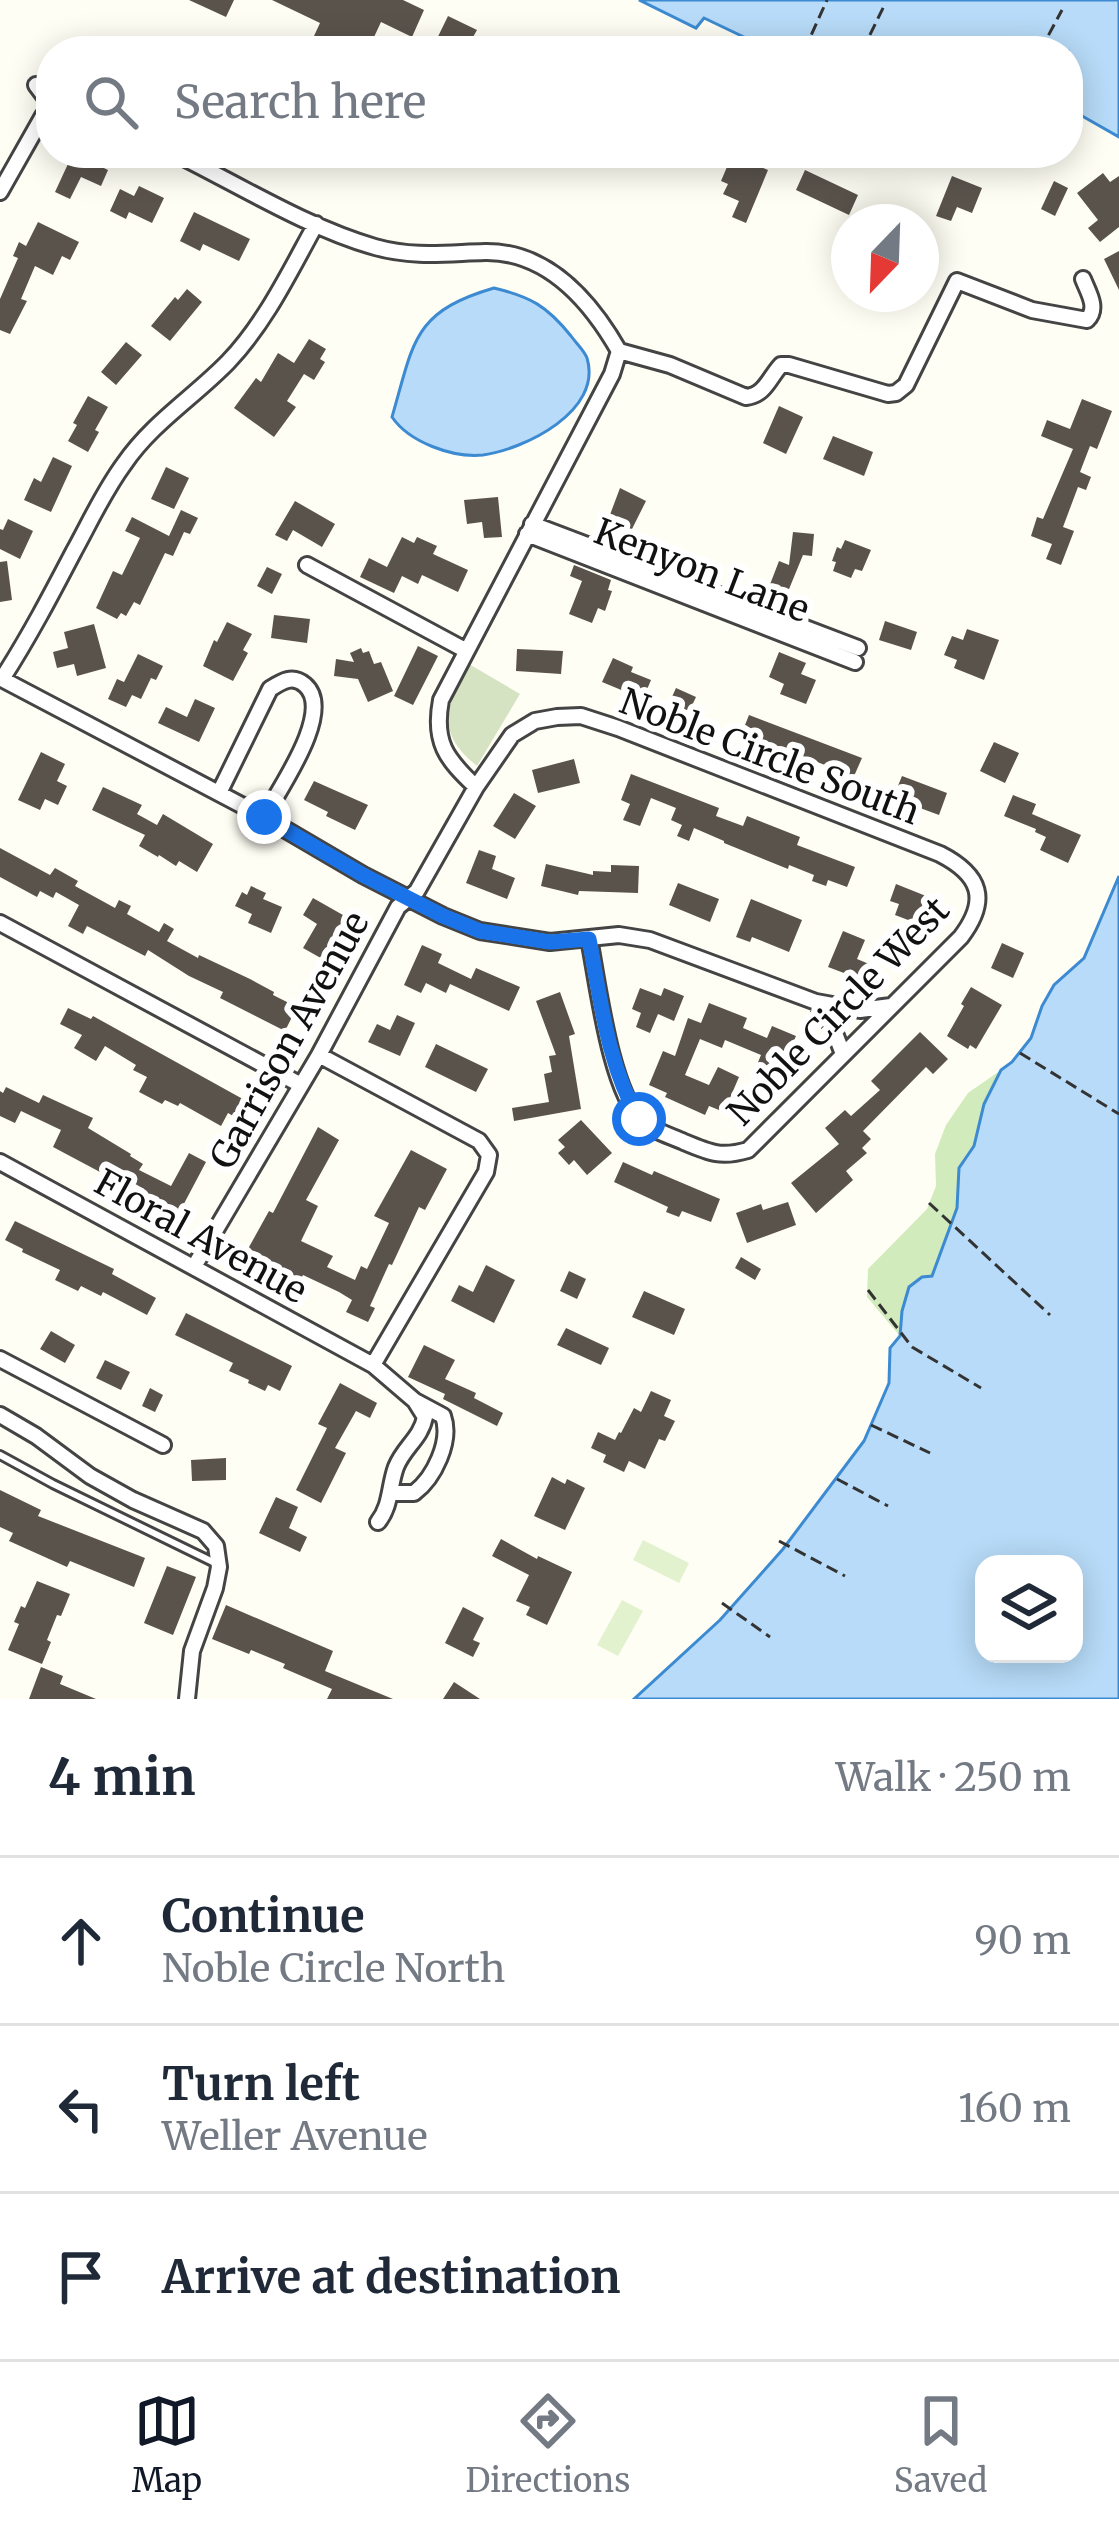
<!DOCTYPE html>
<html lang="en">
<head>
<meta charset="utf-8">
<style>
  :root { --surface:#fff; --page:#f6f6f7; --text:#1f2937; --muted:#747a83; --line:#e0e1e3; --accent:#111827 }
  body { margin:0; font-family:Merriweather,serif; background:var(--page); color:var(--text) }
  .controls { position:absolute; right:36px; bottom:36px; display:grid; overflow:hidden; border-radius:24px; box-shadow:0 6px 30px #0003 }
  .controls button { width:108px; height:108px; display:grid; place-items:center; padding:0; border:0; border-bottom:3px solid var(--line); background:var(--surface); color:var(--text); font:60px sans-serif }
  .compass { position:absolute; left:831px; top:204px; width:108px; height:108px; border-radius:50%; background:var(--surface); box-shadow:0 6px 30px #0003; rotate:203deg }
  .stop { position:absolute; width:36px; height:36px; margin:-27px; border:9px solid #1a73e8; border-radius:50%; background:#fff }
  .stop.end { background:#1a73e8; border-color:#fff; box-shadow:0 3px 12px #0008 }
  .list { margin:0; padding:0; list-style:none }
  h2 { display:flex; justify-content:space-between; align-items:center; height:156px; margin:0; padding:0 48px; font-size:51px }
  h2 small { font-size:39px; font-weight:400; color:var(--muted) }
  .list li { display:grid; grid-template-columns:78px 1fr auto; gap:36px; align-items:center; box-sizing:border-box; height:168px; padding:0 48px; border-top:3px solid var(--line) }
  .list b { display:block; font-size:45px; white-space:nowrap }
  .list p { margin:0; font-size:39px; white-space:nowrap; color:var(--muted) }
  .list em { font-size:39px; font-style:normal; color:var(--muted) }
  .icon { flex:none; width:66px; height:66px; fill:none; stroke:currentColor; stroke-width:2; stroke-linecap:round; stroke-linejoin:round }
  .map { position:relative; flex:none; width:1119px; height:1699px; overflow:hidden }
  .search { position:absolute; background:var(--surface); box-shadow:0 6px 30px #0003; left:36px; right:36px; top:36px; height:132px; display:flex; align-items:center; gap:30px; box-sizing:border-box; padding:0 42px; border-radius:48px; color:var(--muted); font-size:45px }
  .sheet { height:660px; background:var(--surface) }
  nav { display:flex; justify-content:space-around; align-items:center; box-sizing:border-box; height:168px; border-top:3px solid var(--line); background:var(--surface); font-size:33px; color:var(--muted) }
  nav a { display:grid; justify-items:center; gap:6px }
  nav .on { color:var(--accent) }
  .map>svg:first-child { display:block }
  .green { fill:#d1ebbc }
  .cemetery { fill:#d6e3c3 }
  .pitch { fill:#e3f2ce }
  .water { fill:#b7dbf8; stroke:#3c8ad1; stroke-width:3; fill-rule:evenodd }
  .building { fill:#5a534c }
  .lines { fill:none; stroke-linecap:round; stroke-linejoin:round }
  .lane-casing { stroke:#444; stroke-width:12 }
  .street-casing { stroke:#444; stroke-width:20 }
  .path { stroke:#333; stroke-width:3; stroke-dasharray:12 6; stroke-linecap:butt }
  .lane { stroke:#fff; stroke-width:6 }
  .street { stroke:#fff; stroke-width:14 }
  .route { stroke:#1a73e8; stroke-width:15 }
  .labels { text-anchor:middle; stroke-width:12; stroke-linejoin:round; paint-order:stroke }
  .street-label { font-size:36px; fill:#111; stroke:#fff }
</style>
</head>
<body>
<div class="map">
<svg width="1119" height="1699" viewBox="0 0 1119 1699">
  <rect width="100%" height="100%" fill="#fffef4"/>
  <!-- green -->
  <path class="green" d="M1001,1070L984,1104L974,1146L959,1168L957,1208L941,1248L936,1267L932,1276L902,1311L900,1336L867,1297L868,1269L927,1209L936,1186L935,1154L946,1125L968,1093Z"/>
  <!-- cemetery -->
  <path class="cemetery" d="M469,664L520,694L477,766C434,731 446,707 469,664Z"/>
  <!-- pitch -->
  <path class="pitch" d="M643,1540L689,1563L679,1583L633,1560Z
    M622,1600L643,1611L618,1656L597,1645Z"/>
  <!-- water -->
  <path class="water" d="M639,0H1119V137L1068,108V51H773L704,18L696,28Z
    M494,288C531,297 547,306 571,336C576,343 584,350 587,358C603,411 525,449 483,455C452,458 409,442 392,417C414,342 412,312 494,288Z
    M1119,876V1699H634L720,1620L783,1549L864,1441L889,1383L890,1348L900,1336L902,1311L909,1287L922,1277L932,1276L957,1208L959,1168L974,1146L984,1104L1001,1070L1012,1062L1031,1038L1042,1006L1054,985L1084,958ZM1074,1564V1654H984V1564Z"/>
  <!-- building -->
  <path class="building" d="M189,0H234L226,17Z
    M272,0H403L424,10L412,37L381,22L368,50L337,36L333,45L314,36L320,23Z
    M448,16L477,30L473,37L501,51H431Z
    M73,153L108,170L101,186L81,177L70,199L55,192Z
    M732,155L768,170L746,223L732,217L739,201L723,194L728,184L721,181Z
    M805,170L858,195L849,215L796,190Z
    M1103,173L1110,182L1119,176V227L1100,242L1088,228L1098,220L1077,193Z
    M952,176L982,188L972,213L957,207L951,221L936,216Z
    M1054,181L1068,188L1055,216L1041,209Z
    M139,186L164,198L152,223L129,212L126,219L110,211L120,189L134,196Z
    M194,212L250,239L239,261L203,244L200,251L180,241Z
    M38,222L79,242L70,260L62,256L53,275L35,266L21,299L27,301L10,334L0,330V299L18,258L13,256L19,242L26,246Z
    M1119,251V290L1104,259Z
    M187,289L202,302L170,341L151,326L175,297L178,300Z
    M309,339L326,349L320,359L325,362L314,380L304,374L287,401L296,407L274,437L234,408L256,378L261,382L278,353L294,363Z
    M126,342L142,355L116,385L101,372Z
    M88,396L108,407L95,430L99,432L88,452L68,441L77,425L73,423Z
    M1082,399L1112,411L1097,449L1090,446L1080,472L1091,477L1086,490L1078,487L1063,527L1074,531L1061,565L1046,559L1052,544L1031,536L1037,517L1043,519L1073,449L1041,436L1047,420L1070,429Z
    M779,406L803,417L786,454L763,443Z
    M833,436L873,452L864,476L823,459Z
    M53,457L72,466L51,512L24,500L34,478L41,482Z
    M166,467L189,478L174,509L151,499Z
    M620,488L646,501L627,539L605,528Z
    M498,497L502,537L484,538L482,522L467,524L464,500Z
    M295,501L335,524L322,547L293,530L287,541L275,535Z
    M181,510L198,518L190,534L184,532L173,556L165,553L140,605L134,602L126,616L121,613L117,619L96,608L113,571L122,575L140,538L125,531L132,517L169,536Z
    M8,519L33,531L20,559L0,549V529L3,530Z
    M793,532L814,534L812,556L803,555L787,594L769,587L779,561L789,565Z
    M402,537L414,543L417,537L437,546L433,554L468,570L458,592L422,575L418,584L402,576L394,593L360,577L369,558L387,567Z
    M845,540L871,550L862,571L855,569L851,578L833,571L836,562L832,561L837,547L841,549Z
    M7,561L12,600L0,602V562Z
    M574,565L611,580L608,590L612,591L605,611L598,608L592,623L569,614L582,581L570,576Z
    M267,567L282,574L272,594L257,586Z
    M274,615L310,619L307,643L271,638Z
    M885,621L917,632L911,650L879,640Z
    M227,622L252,634L243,650L248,653L233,681L203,666L214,640L217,642Z
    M94,624L106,668L77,676L74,664L57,668L53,652L68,648L64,632Z
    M967,629L999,640L984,680L954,668L957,660L944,655L952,636L963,640Z
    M418,646L438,656L413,705L394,696Z
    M361,648L363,653L369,651L374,664L381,662L393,691L368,702L358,679L334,676L336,659L354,662L350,653Z
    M517,649L563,651L561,674L516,671Z
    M779,652L806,663L801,674L816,680L806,704L780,694L784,684L769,677Z
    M138,654L163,666L156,680L151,678L141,699L132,695L126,707L108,699L117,679L124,682Z
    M613,658L633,667L631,672L651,680L643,699L602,682Z
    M676,688L696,697L686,718L666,710Z
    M195,699L215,708L199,742L158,723L166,707L187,717Z
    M749,715L862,758L851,783L834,777L837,770L800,755L797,762L774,752L775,749L741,735Z
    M994,742L1019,753L1005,783L980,771Z
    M41,752L65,764L57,781L67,786L58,805L45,799L40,810L18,800Z
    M574,759L580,783L538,793L532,770Z
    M631,774L719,808L716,816L743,826L747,816L800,837L797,845L855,867L847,887L828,880L826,886L812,881L814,875L789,865L788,869L724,843V841L694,828L689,841L677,836L682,825L671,820L676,808L651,798L640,826L623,820L630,804L621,800Z
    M902,776L947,793L939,815L893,798Z
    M314,781L368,805L355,830L326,816L328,812L304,800Z
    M103,787L142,805L137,814L157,825L163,814L213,844L197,872L179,861L176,866L159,855L158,857L139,846L145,835L92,810Z
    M514,793L536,806L515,839L493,826Z
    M1013,795L1036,804L1032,814L1081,835L1068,863L1040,850L1046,837L1035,832L1036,829L1004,816Z
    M0,848L50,875L55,868L78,881L75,886L115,908L119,900L131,906L127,914L159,932L164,923L174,929L167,941L198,958L199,955L250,979L274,992L273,995L297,1007L285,1031L220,998L223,992L189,976L148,950L145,956L87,926L83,934L68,926L79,905L56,892L53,898L40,891L37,897L0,877Z
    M479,850L496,856L492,869L515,878L507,899L466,883Z
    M546,864L593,875V871L611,872V865L639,866L638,893L579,891L578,895L541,886Z
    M678,883L719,899L710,922L669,905Z
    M896,884L926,896L916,923L895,915L899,904L890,901Z
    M251,886L266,893L263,899L282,907L271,933L248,923L252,914L235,906L242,892L247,895Z
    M313,898L350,919L326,961L303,948L317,924L303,915Z
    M751,899L802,920L789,952L752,937L750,942L736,937Z
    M843,931L865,940L857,959L874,966L868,982L828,967Z
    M1002,943L1024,953L1013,978L991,968Z
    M422,945L442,954L438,963L471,979L476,968L520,987L509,1011L450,984L446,993L426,983L421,993L404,985Z
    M971,987L1002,1005L976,1049L970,1045L968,1049L947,1036L964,1006L961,1004Z
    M640,988L661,996L664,988L684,996L674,1021L658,1014L650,1033L636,1027L641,1013L632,1009Z
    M560,992L575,1034L569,1036L581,1109L514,1121L512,1108L549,1102L544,1074L552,1072L549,1056L556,1055L536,1001Z
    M709,1003L747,1018L743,1028L767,1038L772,1026L796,1036L779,1075L767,1071L765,1076L754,1072L761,1055L725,1040L722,1048L700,1039L685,1075L709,1085L718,1067L739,1077L724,1112L709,1106L705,1115L665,1097L667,1093L649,1085L663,1051L675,1056L688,1018L701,1023Z
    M68,1008L91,1019L93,1016L250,1103L240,1120L228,1113L221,1126L180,1103L178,1106L165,1100L162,1104L139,1092L147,1077L133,1070L136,1065L105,1046L96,1061L74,1048L82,1035L60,1024Z
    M397,1015L415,1023L400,1056L368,1042L377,1024L390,1030Z
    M920,1032L948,1059L933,1074L926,1067L863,1131L871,1139L862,1148L867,1153L846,1171L853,1180L816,1213L791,1183L839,1144L825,1128L845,1110L851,1116L880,1090L871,1081Z
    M436,1044L488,1069L476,1092L425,1067Z
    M6,1087L39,1103L43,1095L93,1118L88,1128L131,1154L130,1156L143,1164L139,1170L171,1186L189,1153L206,1162L178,1215L142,1194L144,1189L104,1166L100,1172L53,1147L61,1130L21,1111L15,1123L0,1116V1091L3,1093Z
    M581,1120L612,1153L587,1175L574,1160L569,1165L558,1153L565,1147L558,1140Z
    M318,1127L339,1140L306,1200L318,1206L301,1241L333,1256L327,1267L355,1280L361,1266L367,1269L389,1223L374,1216L411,1150L447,1169L425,1210L419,1207L392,1265L389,1264L370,1306L375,1308L368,1322L346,1312L352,1300L339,1292L303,1275L298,1285L244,1256L269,1211L273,1213Z
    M623,1162L652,1175L654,1171L720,1199L711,1222L682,1211L679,1217L666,1212L668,1207L614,1182Z
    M788,1202L796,1225L747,1243L736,1213L761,1204L763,1210Z
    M15,1221L114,1269L112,1274L156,1298L147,1315L103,1292L101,1296L81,1286L78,1291L55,1280L60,1270L22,1252L23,1249L5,1240Z
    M741,1257L761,1269L755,1280L735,1268Z
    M486,1265L515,1280L494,1323L451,1301L459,1285L473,1292Z
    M569,1271L586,1279L577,1299L560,1291Z
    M644,1291L685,1309L674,1335L632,1317Z
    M186,1313L292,1366L280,1391L268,1385L265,1391L248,1383L249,1380L229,1371L233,1363L175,1335Z
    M566,1328L609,1348L601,1365L557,1345Z
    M51,1331L75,1345L65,1363L40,1349Z
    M424,1345L455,1360L445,1379L476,1393L474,1398L503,1413L497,1426L443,1399L445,1394L408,1377Z
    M105,1360L130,1372L121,1390L96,1378Z
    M340,1383L377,1403L370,1418L356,1411L335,1448L346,1453L321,1503L296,1490L327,1428L318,1424Z
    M150,1388L163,1395L155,1412L142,1406Z
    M651,1391L671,1400L664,1416L675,1421L665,1441L659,1439L645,1469L629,1461L624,1472L603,1462L606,1455L591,1448L598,1432L615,1440L619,1432L621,1433L634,1408L641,1412Z
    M226,1458V1480L192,1481L191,1460Z
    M552,1477L565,1484L567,1479L585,1488L565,1530L534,1516Z
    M0,1490L41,1510L38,1516L145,1558L134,1587L70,1561L67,1567L9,1541L13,1533L0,1527Z
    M276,1497L298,1507L289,1528L307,1537L300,1552L259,1533Z
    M501,1539L537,1559L538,1556L572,1572L547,1625L526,1615L530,1607L516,1601L529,1575L492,1556Z
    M167,1566L196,1577L173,1635L144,1623Z
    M37,1581L70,1594L61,1616L57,1615L47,1640L51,1642L42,1664L8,1650L19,1624L14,1622L21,1606L25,1608Z
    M226,1605L333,1651L325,1671L393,1699H327L332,1689L283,1668L285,1664L251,1650L249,1654L212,1639Z
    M463,1607L484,1618L473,1640L480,1643L473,1657L445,1643Z
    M41,1667L63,1676L60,1684L96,1699H29Z
    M454,1682L480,1699H443Z"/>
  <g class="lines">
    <!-- lane casing -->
    <g class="lane-casing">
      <path id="lane" d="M0,1455L53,1484L215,1563"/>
    </g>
    <!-- street casing -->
    <g class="street-casing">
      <path id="street" d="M36,85L51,105
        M174,153C237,184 308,228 375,247C414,258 447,253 485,252C548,251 591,302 619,351L670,365L746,397C765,395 769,378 781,365H789L888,394L896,393L906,385L957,281L1032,310L1087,320C1099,308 1088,292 1083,279
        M0,192L43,116L51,111
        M532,524L858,648
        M527,534L855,662
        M307,565L465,650
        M0,678L264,817L363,875L443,916L480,931L550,942L619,935L650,940L816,1002L860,1010L891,1006
        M2,679C29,637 51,595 74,551C90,522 104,491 124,464C152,423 194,397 228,362C266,322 290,271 316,224
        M476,787C446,759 433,742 441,700L612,374L619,351
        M219,793L270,689C281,682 292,674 305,685C335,711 279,789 264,817
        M0,923L301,1085
        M816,1002L833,1028L843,1054
        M319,1055L479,1141L489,1155L486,1172L373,1365
        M0,1162L373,1365L415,1401L425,1417C421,1438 404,1447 396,1467C389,1486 391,1506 378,1522
        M195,1265L319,1055L398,907L417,891L476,787L512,735L535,721L557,717L581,716L618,728L940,854C981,875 989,900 961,937L748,1150C721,1158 710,1153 684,1142C671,1136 653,1131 642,1121C610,1090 598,984 589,939
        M0,1359L163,1445
        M0,1415L36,1436L90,1476L133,1500L203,1531L216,1546L219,1567L215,1588L192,1651L187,1699
        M390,1493H414C434,1478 452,1441 443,1416L415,1401"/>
    </g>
    <!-- path -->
    <path class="path" d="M804,51L827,0
      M862,51L885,4
      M1040,51L1062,10
      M1020,1053L1119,1114
      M929,1203L1050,1315
      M868,1290L912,1347L981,1388
      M871,1425L930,1453
      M837,1479L888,1506
      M779,1541L845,1576
      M722,1603L770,1637"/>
    <!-- lane -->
    <use href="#lane" class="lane"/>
    <!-- street -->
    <use href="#street" class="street"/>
  </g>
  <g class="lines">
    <!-- route -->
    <path class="route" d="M264,817L363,875L443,916L480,931L550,942L589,939C601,1000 607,1064 639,1119"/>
  </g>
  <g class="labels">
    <!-- street labels -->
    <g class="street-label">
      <text transform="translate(702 570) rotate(21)" y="13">Kenyon Lane</text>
      <text transform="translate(770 756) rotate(21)" y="13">Noble Circle South</text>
      <text transform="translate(838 1011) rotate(-46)" y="13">Noble Circle West</text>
      <text transform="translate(289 1040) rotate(-61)" y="13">Garrison Avenue</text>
      <text transform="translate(201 1236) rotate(29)" y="13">Floral Avenue</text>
    </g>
  </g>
</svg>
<div class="controls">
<button><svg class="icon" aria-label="layers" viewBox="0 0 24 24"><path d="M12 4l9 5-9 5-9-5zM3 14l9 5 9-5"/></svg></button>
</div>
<svg class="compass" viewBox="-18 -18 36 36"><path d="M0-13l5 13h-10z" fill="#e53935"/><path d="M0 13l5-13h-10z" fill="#747a83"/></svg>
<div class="stop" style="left:639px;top:1119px"></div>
<div class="stop end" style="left:264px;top:817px"></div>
<div class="search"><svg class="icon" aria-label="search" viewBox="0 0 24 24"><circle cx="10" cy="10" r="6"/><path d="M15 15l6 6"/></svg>Search here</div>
</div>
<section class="sheet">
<h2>4 min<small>Walk · 250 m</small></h2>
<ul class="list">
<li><svg class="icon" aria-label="ahead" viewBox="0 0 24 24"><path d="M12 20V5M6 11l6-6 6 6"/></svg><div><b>Continue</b><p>Noble Circle North</p></div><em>90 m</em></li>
<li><svg class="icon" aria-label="left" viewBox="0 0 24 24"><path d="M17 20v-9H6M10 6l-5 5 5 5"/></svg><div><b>Turn left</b><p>Weller Avenue</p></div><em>160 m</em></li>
<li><svg class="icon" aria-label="arrive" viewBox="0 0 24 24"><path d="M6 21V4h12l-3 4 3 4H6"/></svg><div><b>Arrive at destination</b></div></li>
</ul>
</section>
<nav>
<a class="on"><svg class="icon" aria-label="map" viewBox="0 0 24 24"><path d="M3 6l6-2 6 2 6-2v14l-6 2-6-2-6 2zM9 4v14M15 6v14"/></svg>Map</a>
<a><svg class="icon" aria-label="directions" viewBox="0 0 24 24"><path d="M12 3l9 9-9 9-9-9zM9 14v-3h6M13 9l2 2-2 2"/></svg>Directions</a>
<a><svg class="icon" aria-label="saved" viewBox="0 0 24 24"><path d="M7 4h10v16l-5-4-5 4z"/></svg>Saved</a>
</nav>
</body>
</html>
